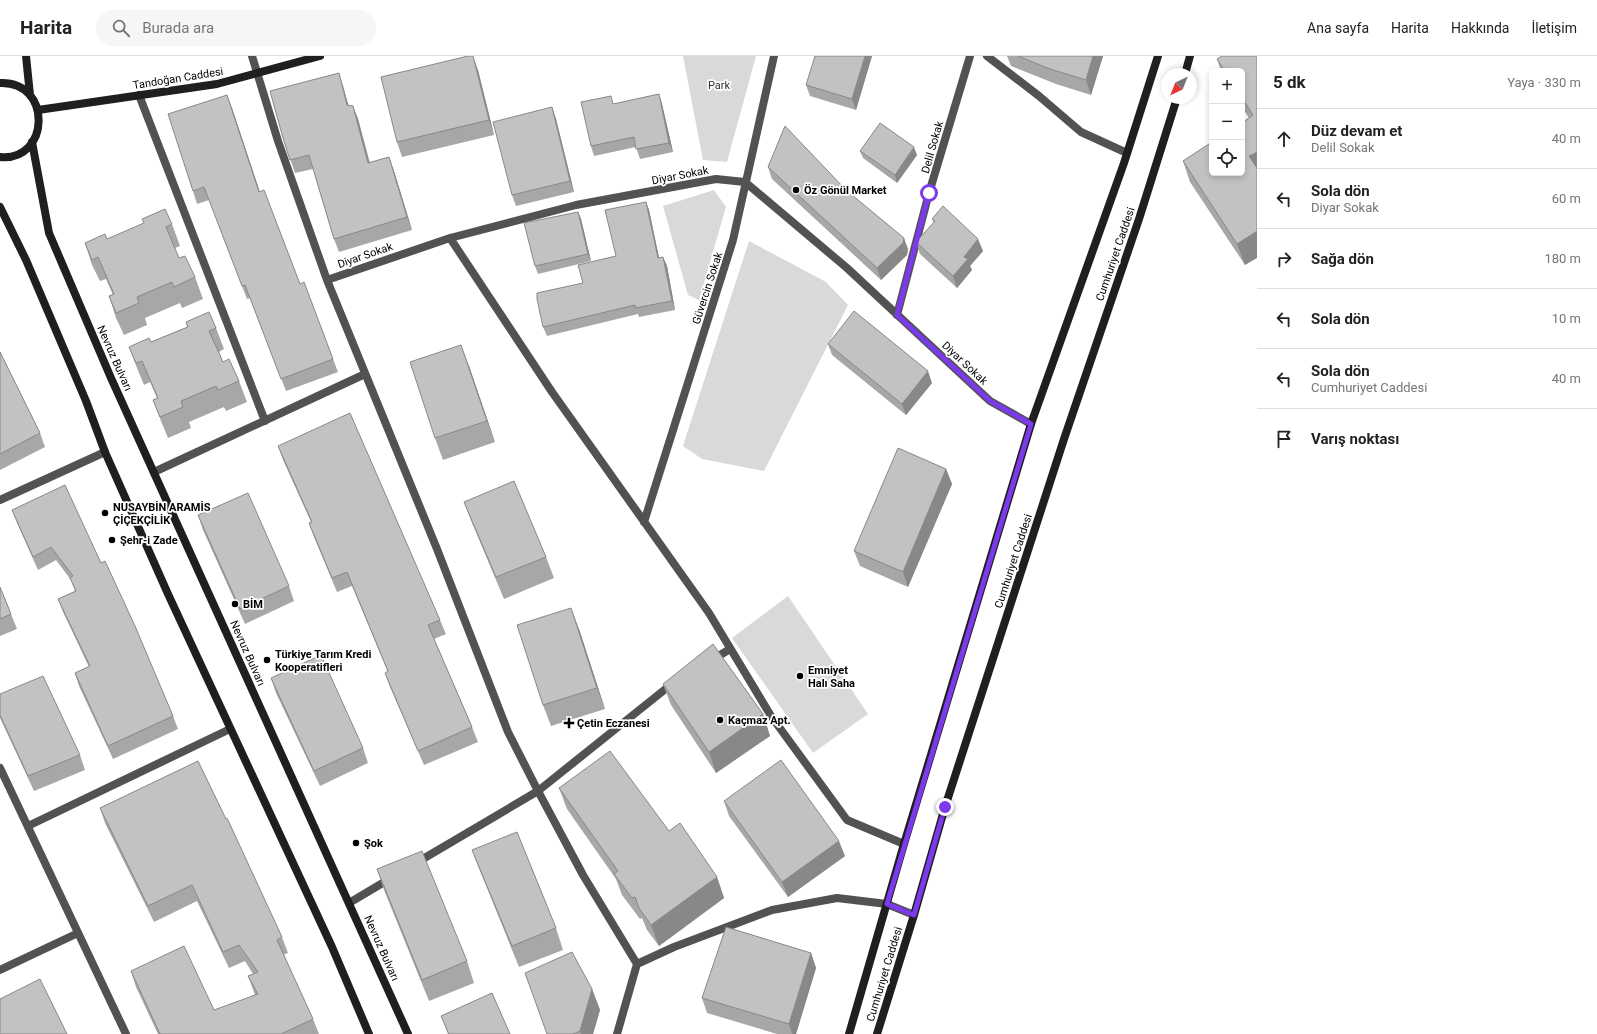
<!DOCTYPE html>
<html lang="tr">
<head>
<meta charset="utf-8">
<style>
  :root { --surface:#fff; --page:#f6f6f6; --text:#222; --muted:#767676; --line:#e0e0e0 }
  body { margin:0; font-family:Roboto,sans-serif; background:var(--page); color:var(--text) }
  .controls { position:absolute; right:12px; top:12px; display:grid; overflow:hidden; border-radius:6px; box-shadow:0 2px 6px #0003 }
  .controls button { width:36px; height:36px; display:grid; place-items:center; padding:0; border:0; border-bottom:1px solid var(--line); background:var(--surface); color:var(--text); font:20px sans-serif }
  .compass { position:absolute; left:1161px; top:12px; width:36px; height:36px; border-radius:50%; background:var(--surface); box-shadow:0 2px 6px #0003; rotate:223deg }
  .stop { position:absolute; width:12px; height:12px; margin:-9px; border:3px solid #7c3aed; border-radius:50%; background:#fff }
  .stop.end { background:#7c3aed; border-color:#fff; box-shadow:0 1px 4px #0008 }
  .list { margin:0; padding:0; list-style:none }
  h2 { display:flex; justify-content:space-between; align-items:center; height:52px; margin:0; padding:0 16px; font-size:17px }
  h2 small { font-size:13px; font-weight:400; color:var(--muted) }
  .list li { display:grid; grid-template-columns:26px 1fr auto; gap:12px; align-items:center; box-sizing:border-box; height:60px; padding:0 16px; border-top:1px solid var(--line) }
  .list b { display:block; font-size:15px; white-space:nowrap }
  .list p { margin:0; font-size:13px; white-space:nowrap; color:var(--muted) }
  .list em { font-size:13px; font-style:normal; color:var(--muted) }
  .icon { flex:none; width:22px; height:22px; fill:none; stroke:currentColor; stroke-width:2; stroke-linecap:round; stroke-linejoin:round }
  .map { position:relative; flex:none; width:1257px; height:978px; overflow:hidden }
  header { display:flex; align-items:center; gap:24px; box-sizing:border-box; height:56px; padding:0 20px; background:var(--surface); border-bottom:1px solid var(--line) }
  header strong { font-size:19px }
  nav { display:flex; gap:22px; margin-inline-start:auto; font-size:14px }
  .search { width:280px; height:36px; background:var(--page); display:flex; align-items:center; gap:10px; box-sizing:border-box; padding:0 14px; border-radius:22px; color:var(--muted); font-size:15px }
  main { display:flex }
  aside { flex:1; background:var(--surface) }
  .map>svg:first-child { display:block }
  .green { fill:#d9d9d9 }
  .lines { fill:none; stroke-linecap:round; stroke-linejoin:round }
  .street { stroke:#525252; stroke-width:8 }
  .secondary { stroke:#1f1f1f; stroke-width:8 }
  .wall { fill:#a7a7a7 }
  .shaded-wall { fill:#888 }
  .building { fill:#c2c2c2; stroke:#888 }
  .route { stroke:#7c3aed; stroke-width:5 }
  .poi-dot { fill:#000; stroke:#fff; stroke-width:1.5 }
  .labels { text-anchor:middle; stroke-width:3.5; stroke-linejoin:round; paint-order:stroke }
  .street-label { font-size:11px; fill:#000; stroke:#fff }
  .park-label { font-size:11px; fill:#303030; stroke:#fff }
  .poi-label { font-size:11px; font-weight:bold; fill:#000; stroke:#fff; text-anchor:start }
</style>
</head>
<body>
<header>
<strong>Harita</strong>
<div class="search"><svg class="icon" aria-label="search" viewBox="0 0 24 24"><circle cx="10" cy="10" r="6"/><path d="M15 15l6 6"/></svg>Burada ara</div>
<nav><a>Ana sayfa</a><a>Harita</a><a>Hakkında</a><a>İletişim</a></nav>
</header>
<main>
<div class="map">
<svg width="1257" height="978" viewBox="0 0 1257 978">
  <rect width="100%" height="100%" fill="#fff"/>
  <!-- green -->
  <path class="green" d="M683,0H756L727,106L703,104Z
    M714,134L726,151L699,244L688,239L663,150Z
    M749,185L826,226L848,249L764,415L702,403L683,390Z
    M788,540L868,658L813,697L732,582Z"/>
  <g class="lines">
    <!-- street -->
    <path class="street" d="M252,0L278,85L327,224L437,493L508,676L538,735L583,819L637,908L617,978
      M987,0L1039,40L1081,76L1127,97
      M139,39L265,365
      M450,182L552,336L709,557L771,660L847,764L904,788
      M327,224L450,182L576,149L716,123L745,126L847,212L990,345L1031,368
      M897,259L929,137L970,0
      M154,416L365,318
      M0,444L105,396
      M644,466L733,184L774,0
      M712,604L730,593
      M0,712L126,978
      M28,770L230,673
      M416,807L538,735L673,627
      M349,847L391,822
      M637,908L674,891L772,854L837,842L887,848L914,859
      M0,914L78,877"/>
    <!-- secondary -->
    <path class="secondary" d="M26,0L30,39
      M1185,18L1190,0
      M0,27C53,25 50,106 0,101
      M38,54L217,28L320,0
      M32,86L49,177L111,322L408,978
      M0,151L26,204L86,345L105,396L168,538L332,891L369,978
      M849,978L904,788L1031,368L1124,107L1158,0
      M877,978L914,859L945,751L1064,383L1139,163L1177,42"/>
  </g>
  <!-- wall -->
  <path class="wall" d="M872,0L856,54L810,40L806,29Z
    M1007,0H1103L1091,39L1056,28L1011,10Z
    M1257,0L1245,209L1190,126L1183,105L1249,62L1242,51V15H1221L1217,3Z
    M478,14L494,79L402,101L397,86Z
    M343,30L348,49L353,50L358,63L370,107L389,101L394,115L412,174L339,196L334,183L313,113L295,117L283,82Z
    M659,38L662,48L673,96L640,103L636,91L594,100L591,90L614,48Z
    M552,51L556,63L574,136L516,150L512,139Z
    M232,52L260,136L300,228L333,303L338,316L286,335L250,242L247,243L209,144L197,148L193,135Z
    M860,95L917,99L897,127L863,102Z
    M768,111L846,134L908,193L907,199L881,224L772,123Z
    M646,146L649,154L659,202L663,201L667,210L675,254L639,261L638,258L547,280L543,271L583,227L616,200Z
    M578,156L581,163L591,205L538,218L535,210Z
    M932,163L983,195L970,210L972,214L957,232L920,198L916,186L934,167Z
    M172,168L180,190L175,192L179,202L195,221L203,243L182,252L180,247L145,262L147,269L124,279L116,262L109,240L113,239L106,223L100,225L92,209L85,187L107,183Z
    M186,266L216,272L224,293L219,296L223,306L239,325L247,346L226,355L224,351L189,366L191,372L168,382L161,365L153,344L157,342L150,326L144,329L137,312L129,291L151,286L187,271Z
    M828,288L932,327L906,359L832,299Z
    M0,296L40,377L45,391L0,414Z
    M469,310L495,386L443,404L435,382Z
    M278,390L440,564L446,578L434,583L472,671L478,686L424,709L390,631L385,617L388,616L352,530L337,536L314,481L309,467L311,466L283,404Z
    M946,413L952,428L908,531L860,510L854,495Z
    M464,446L546,501L554,522L504,543L472,467Z
    M12,454L101,507L173,660L178,673L113,703L79,630L75,617L89,611L63,556L58,543L75,535L71,524L56,504L38,514L17,467Z
    M198,459L289,530L294,545L245,568L203,474Z
    M0,531L11,558L17,573L0,580Z
    M579,573L605,653L551,670L543,649Z
    M271,622L363,692L368,707L320,730L276,637Z
    M663,628L763,658L770,680L716,717L671,649Z
    M0,638L80,699L85,714L34,735L0,662Z
    M559,732L669,775L717,821L724,842L659,890L647,874L642,862L640,863L622,839L616,823L567,753Z
    M724,745L845,800L788,841L729,760Z
    M100,752L282,881L288,897L283,899L313,963L319,978H158L136,931L131,915L214,954L255,939L248,920L253,918L245,905L229,912L197,845L154,866L105,767Z
    M472,794L556,872L563,894L519,911L480,815Z
    M377,813L467,905L474,927L429,945L384,834Z
    M811,897L816,912L796,978H777L707,957L702,942Z
    M592,933L600,954L593,978H547Z
    M441,960L510,978H448Z"/>
  <!-- shaded-wall -->
  <path class="shaded-wall" d="M473,0L478,14L494,79L489,64Z
    M865,0H872L856,54L852,43Z
    M1093,0H1103L1091,39L1086,24Z
    M339,17L343,30L352,62L347,49Z
    M659,38L662,48L673,96L669,87Z
    M227,39L232,52L264,149L259,136Z
    M353,50L358,63L373,121L368,107Z
    M552,51L556,63L574,136L570,125Z
    M914,91L917,99L897,127L895,119Z
    M1257,96V122L1249,100Z
    M389,101L394,115L412,174L407,161Z
    M646,146L649,154L661,211L658,202Z
    M578,156L581,163L591,205L588,198Z
    M1257,175V202L1245,209L1237,188Z
    M904,182L908,193L907,199L881,224L877,212Z
    M978,183L983,195L970,210L972,214L957,232L953,220L964,201Z
    M663,201L667,210L675,254L672,245Z
    M461,289L469,310L495,386L487,365Z
    M928,315L932,327L906,359L902,348Z
    M946,413L952,428L908,531L903,516Z
    M571,552L579,573L605,653L597,632Z
    M763,658L770,680L716,717L709,696Z
    M839,785L845,800L788,841L782,826Z
    M717,821L724,842L659,890L651,869Z
    M811,897L816,912L796,978H792L789,968Z
    M592,933L600,954L593,978H581L580,975Z"/>
  <!-- building -->
  <path class="building" d="M468,0H473L489,64L397,86L381,21Z
    M815,0H865L852,43L806,29Z
    M1018,0H1093L1086,24L1050,13Z
    M1222,0H1257V96L1249,100L1257,112V175L1237,188L1183,105L1212,86V117H1242V67L1253,59L1242,42V15H1225L1217,3Z
    M339,17L347,49L353,50L368,107L389,101L407,161L334,183L309,99L290,104L283,82L270,35Z
    M659,38L669,87L636,93L634,81L591,90L581,46L611,40L613,48Z
    M227,39L259,136L264,134L300,228L304,226L333,303L281,323L245,229L242,230L204,131L193,135L168,58Z
    M552,51L570,125L512,139L493,66Z
    M880,67L914,91L895,119L860,95Z
    M785,70L846,134L904,182L903,187L877,212L768,111Z
    M646,146L658,202L663,201L672,245L635,252V249L543,271L537,243V237L583,227L578,209L616,200L605,154Z
    M943,150L978,183L964,201L968,203L953,220L916,186L935,165L932,163Z
    M165,153L172,168L166,171L179,202L185,200L195,221L174,231L172,226L137,241L139,247L116,257L109,240L114,238L98,201L92,204L85,187L105,178L107,183L144,167L142,163Z
    M578,156L588,198L535,210L524,167Z
    M854,255L928,315L902,348L828,288Z
    M209,256L216,272L209,275L223,306L229,303L239,325L218,334L216,330L181,345L183,351L160,361L153,344L158,342L142,305L136,307L129,291L149,282L151,286L188,271L186,266Z
    M461,289L487,365L435,382L410,306Z
    M0,296L40,377L0,398Z
    M350,357L440,564L428,569L472,671L418,695L385,617L388,615L347,516L332,522L309,467L312,466L278,390Z
    M898,392L946,413L903,516L854,495Z
    M514,425L546,501L496,521L464,446Z
    M65,429L101,507L105,505L135,570L173,660L108,690L75,617L90,610L58,543L76,535L70,522L73,520L51,491L33,501L12,454Z
    M248,437L289,530L240,553L198,459Z
    M0,531L11,558L0,563Z
    M571,552L597,632L543,649L517,569Z
    M713,588L763,658L709,696L663,628Z
    M321,599L363,692L314,715L271,622Z
    M43,620L80,699L28,720L0,659V638Z
    M610,695L669,775L680,767L717,821L651,869L639,852L635,841L632,842L614,818L618,815L559,732Z
    M781,704L839,785L782,826L724,745Z
    M198,705L226,763L227,762L282,881L277,884L313,963L281,978H160L131,915L184,890L214,954L258,938L248,920L258,916L239,889L223,896L192,829L148,850L100,752Z
    M517,776L556,872L512,890L472,794Z
    M422,795L467,905L422,924L377,813Z
    M726,871L811,897L789,968L702,942Z
    M572,896L592,933L580,975L573,978H547L525,917Z
    M40,923L67,978H0V943Z
    M492,937L510,978H449L441,960Z"/>
  <g class="lines">
    <!-- route -->
    <path class="route" d="M929,137L897,259L990,345L1031,368L887,848L914,859L945,751"/>
  </g>
  <!-- markers -->
  <g class="poi-dot">
    <circle cx="796" cy="134" r="4"/>
    <circle cx="105" cy="457" r="4"/>
    <circle cx="112" cy="484" r="4"/>
    <circle cx="235" cy="548" r="4"/>
    <circle cx="267" cy="604" r="4"/>
    <circle cx="800" cy="620" r="4"/>
    <circle cx="720" cy="664" r="4"/>
    <path d="M567 661h4v4h4v4h-4v4h-4v-4h-4v-4h4z"/>
    <circle cx="356" cy="787" r="4"/>
  </g>
  <g class="labels">
    <!-- street labels -->
    <g class="street-label">
      <text transform="translate(178 22) rotate(-9)" y="4">Tandoğan Caddesi</text>
      <text transform="translate(932 91) rotate(-74)" y="4">Delil Sokak</text>
      <text transform="translate(680 119) rotate(-11)" y="4">Diyar Sokak</text>
      <text transform="translate(1115 198) rotate(-71)" y="4">Cumhuriyet Caddesi</text>
      <text transform="translate(365 199) rotate(-19)" y="4">Diyar Sokak</text>
      <text transform="translate(707 232) rotate(-72)" y="4">Güvercin Sokak</text>
      <text transform="translate(115 302) rotate(66)" y="4">Nevruz Bulvarı</text>
      <text transform="translate(965 307) rotate(43)" y="4">Diyar Sokak</text>
      <text transform="translate(1013 505) rotate(-72)" y="4">Cumhuriyet Caddesi</text>
      <text transform="translate(248 597) rotate(66)" y="4">Nevruz Bulvarı</text>
      <text transform="translate(382 892) rotate(66)" y="4">Nevruz Bulvarı</text>
      <text transform="translate(884 918) rotate(-73)" y="4">Cumhuriyet Caddesi</text>
    </g>
    <!-- park labels -->
    <g class="park-label">
      <text x="719" y="33">Park</text>
    </g>
    <!-- poi labels -->
    <g class="poi-label">
      <text x="804" y="138">Öz Gönül Market</text>
      <text x="113" y="455">NUSAYBİN ARAMİS<tspan x="113" dy="13">ÇİÇEKÇİLİK</tspan></text>
      <text x="120" y="488">Şehr-i Zade</text>
      <text x="243" y="552">BİM</text>
      <text x="275" y="602">Türkiye Tarım Kredi<tspan x="275" dy="13">Kooperatifleri</tspan></text>
      <text x="808" y="618">Emniyet<tspan x="808" dy="13">Halı Saha</tspan></text>
      <text x="728" y="668">Kaçmaz Apt.</text>
      <text x="577" y="671">Çetin Eczanesi</text>
      <text x="364" y="791">Şok</text>
    </g>
  </g>
</svg>
<div class="controls">
<button>+</button>
<button>−</button>
<button><svg class="icon" aria-label="locate" viewBox="0 0 24 24"><circle cx="12" cy="12" r="6"/><path d="M12 2v4M12 18v4M2 12h4M18 12h4"/></svg></button>
</div>
<svg class="compass" viewBox="-18 -18 36 36"><path d="M0-13l5 13h-10z" fill="#e53935"/><path d="M0 13l5-13h-10z" fill="#767676"/></svg>
<div class="stop" style="left:929px;top:137px"></div>
<div class="stop end" style="left:945px;top:751px"></div>
</div>
<aside>
<h2>5 dk<small>Yaya · 330 m</small></h2>
<ul class="list">
<li><svg class="icon" aria-label="ahead" viewBox="0 0 24 24"><path d="M12 20V5M6 11l6-6 6 6"/></svg><div><b>Düz devam et</b><p>Delil Sokak</p></div><em>40 m</em></li>
<li><svg class="icon" aria-label="left" viewBox="0 0 24 24"><path d="M17 20v-9H6M10 6l-5 5 5 5"/></svg><div><b>Sola dön</b><p>Diyar Sokak</p></div><em>60 m</em></li>
<li><svg class="icon" aria-label="right" viewBox="0 0 24 24"><path d="M7 20v-9h11M14 6l5 5-5 5"/></svg><div><b>Sağa dön</b></div><em>180 m</em></li>
<li><svg class="icon" aria-label="left" viewBox="0 0 24 24"><path d="M17 20v-9H6M10 6l-5 5 5 5"/></svg><div><b>Sola dön</b></div><em>10 m</em></li>
<li><svg class="icon" aria-label="left" viewBox="0 0 24 24"><path d="M17 20v-9H6M10 6l-5 5 5 5"/></svg><div><b>Sola dön</b><p>Cumhuriyet Caddesi</p></div><em>40 m</em></li>
<li><svg class="icon" aria-label="arrive" viewBox="0 0 24 24"><path d="M6 21V4h12l-3 4 3 4H6"/></svg><div><b>Varış noktası</b></div></li>
</ul>
</aside>
</main>
</body>
</html>
